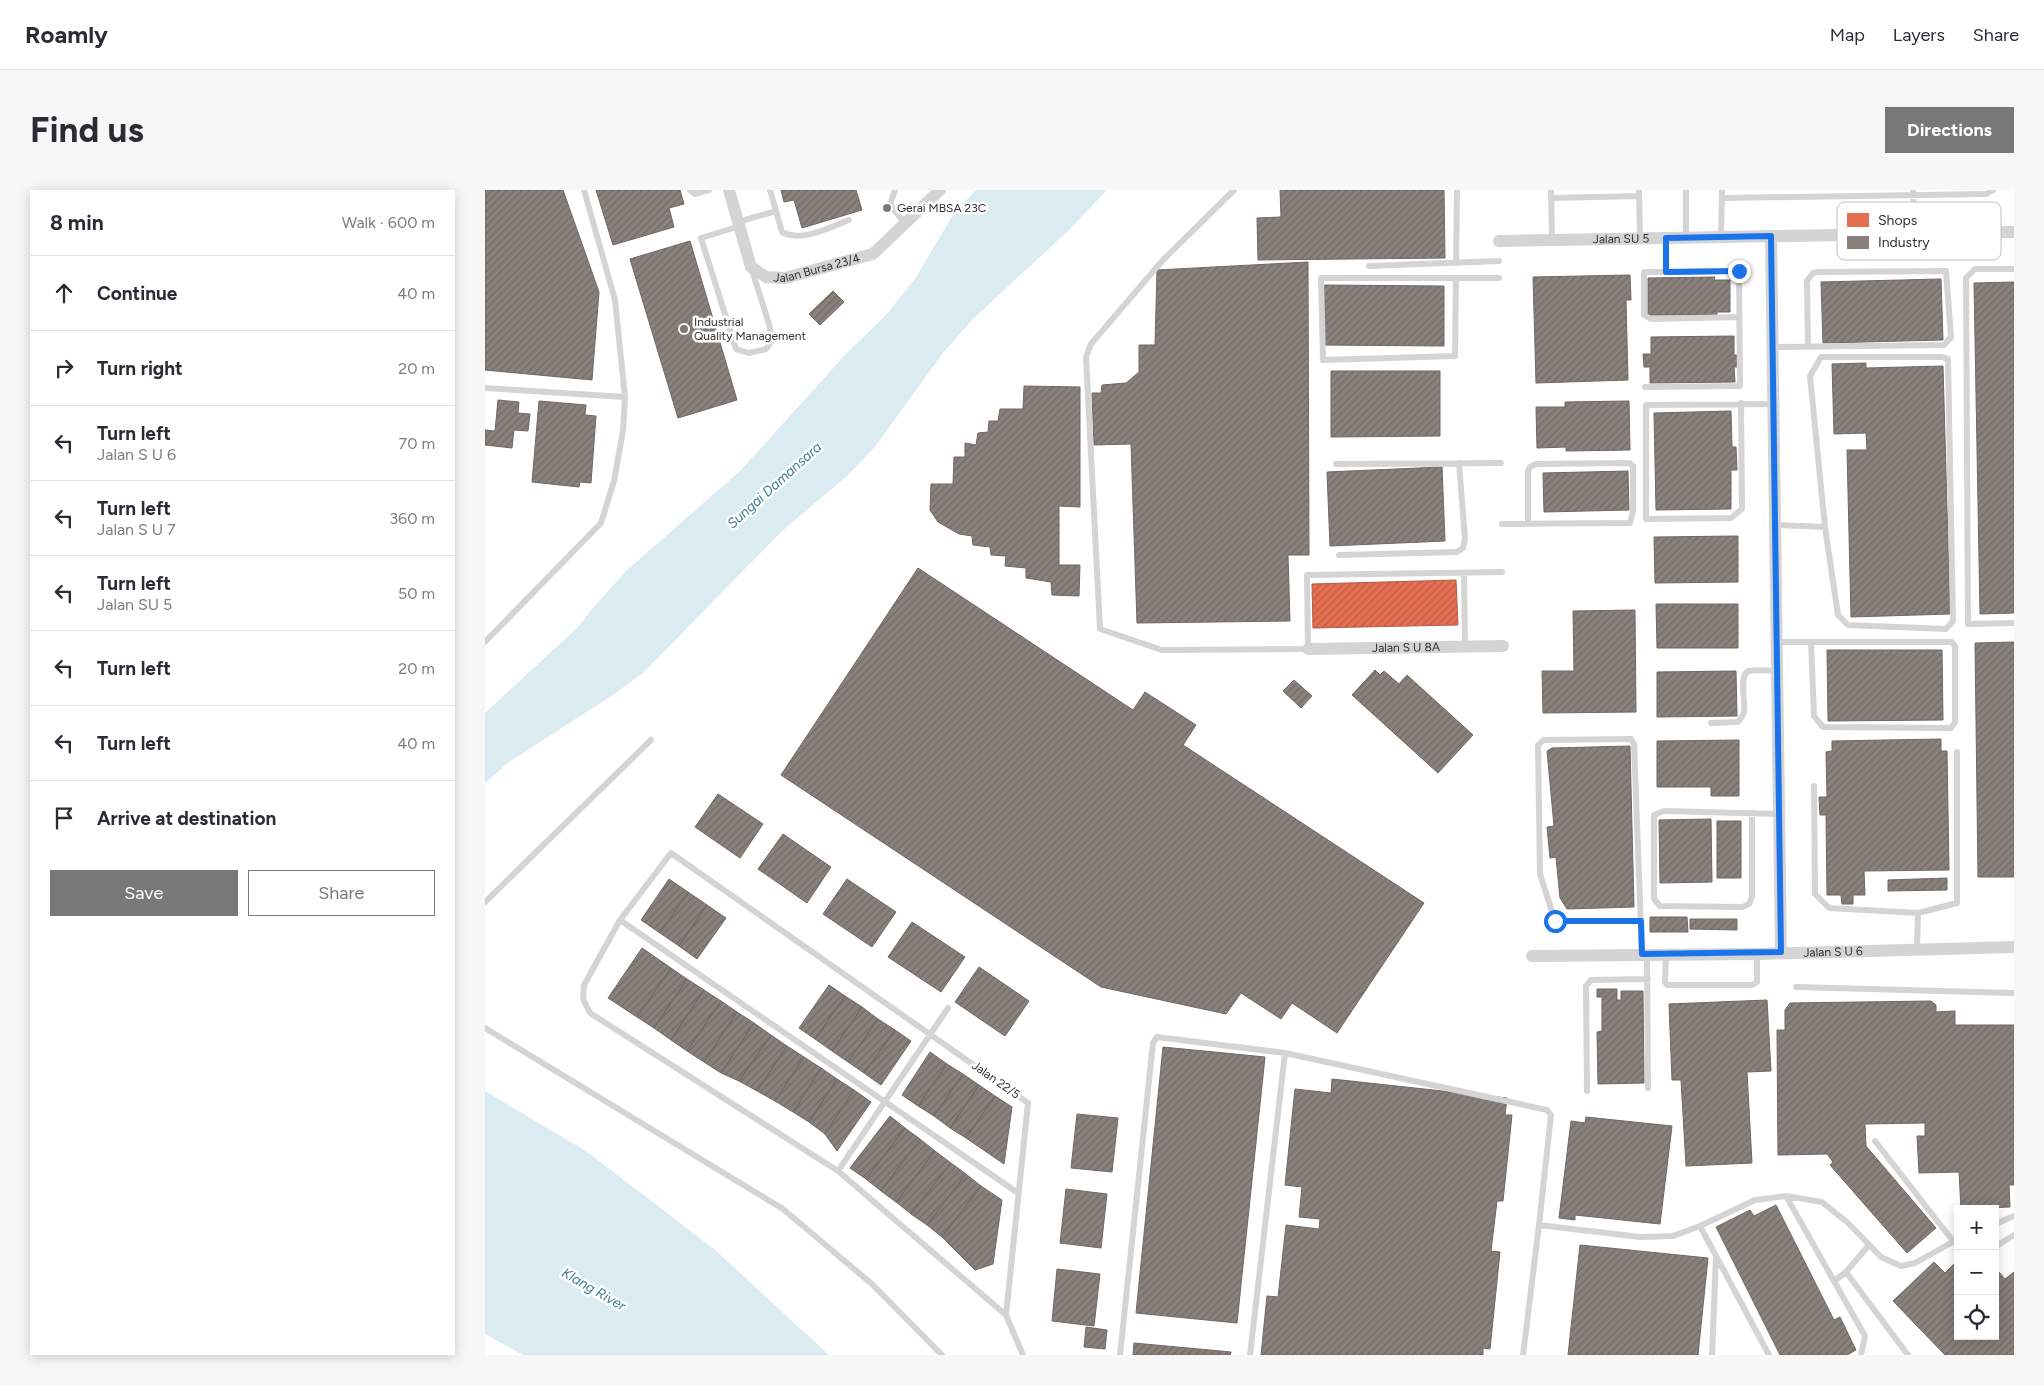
<!DOCTYPE html>
<html lang="en">
<head>
<meta charset="utf-8">
<style>
  :root { --surface:#fff; --page:#f7f7f7; --text:#2b2b33; --muted:#7c7c81; --line:#e1e1e2; --accent:#787878 }
  body { margin:0; font-family:Figtree,sans-serif; background:var(--page); color:var(--text) }
  .controls { position:absolute; right:15px; bottom:15px; display:grid; overflow:hidden; border-radius:0px; box-shadow:0 2px 12px #0003 }
  .controls button { width:45px; height:45px; display:grid; place-items:center; padding:0; border:0; border-bottom:1px solid var(--line); background:var(--surface); color:var(--text); font:25px sans-serif }
  .stop { position:absolute; width:15px; height:15px; margin:-11px; border:4px solid #1a73e8; border-radius:50%; background:#fff }
  .stop.end { background:#1a73e8; border-color:#fff; box-shadow:0 1px 5px #0008 }
  .list { margin:0; padding:0; list-style:none }
  h2 { display:flex; justify-content:space-between; align-items:center; height:65px; margin:0; padding:0 20px; font-size:21px }
  h2 small { font-size:16px; font-weight:400; color:var(--muted) }
  .list li { display:grid; grid-template-columns:32px 1fr auto; gap:15px; align-items:center; box-sizing:border-box; height:75px; padding:0 20px; border-top:1px solid var(--line) }
  .list b { display:block; font-size:19px; white-space:nowrap }
  .list p { margin:0; font-size:16px; white-space:nowrap; color:var(--muted) }
  .list em { font-size:16px; font-style:normal; color:var(--muted) }
  .actions { display:flex; gap:10px; padding:15px 20px }
  .actions a { flex:1; padding:11px 0; border:1px solid var(--accent); border-radius:0px; text-align:center; font-size:18px; color:var(--accent) }
  .actions .main { background:var(--accent); color:#fff }
  .icon { flex:none; width:28px; height:28px; fill:none; stroke:currentColor; stroke-width:2; stroke-linecap:round; stroke-linejoin:round }
  .map { position:relative; flex:none; width:1529px; height:1165px; overflow:hidden; border-radius:0px }
  header { display:flex; align-items:center; gap:30px; box-sizing:border-box; height:70px; padding:0 25px; background:var(--surface); border-bottom:1px solid var(--line) }
  header strong { font-size:24px }
  nav { display:flex; gap:28px; margin-inline-start:auto; font-size:18px }
  .intro { display:flex; align-items:center; justify-content:space-between; box-sizing:border-box; height:120px; padding:0 30px }
  h1 { margin:0; font-size:35px }
  .button { padding:12px 22px; border-radius:0px; background:var(--accent); color:#fff; font-size:18px; font-weight:700 }
  main { display:flex; gap:30px; padding:0 30px }
  aside { flex:1; background:var(--surface); border-radius:0px; box-shadow:0 2px 12px #0003 }
  .map>svg:first-child { display:block }
  .water { fill:#daebf2 }
  .shops { fill:url(#shops-hatch); stroke:#b05c47 }
  .industry { fill:url(#industry-hatch); stroke:#6f6865 }
  .lines { fill:none; stroke-linecap:round; stroke-linejoin:round }
  .lane { stroke:#d4d4d4; stroke-width:6 }
  .street { stroke:#d4d4d4; stroke-width:12 }
  .route { stroke:#1a73e8; stroke-width:6 }
  .poi-dot { fill:#787878; stroke:#fff; stroke-width:2 }
  .labels { text-anchor:middle; stroke-width:5; stroke-linejoin:round; paint-order:stroke }
  .poi-label { font-size:12px; fill:#2f2f2f; stroke:#fff; text-anchor:start }
  .street-label { font-size:12px; fill:#2f2f2f; stroke:#fff }
  .water-label { font-size:14px; font-style:italic; fill:#3d7c91; stroke:#fff }
  .key { fill:#fff; stroke:#c1c1c1; stroke-width:1 }
  .key-label { font-size:14px; fill:#2f2f2f }
</style>
</head>
<body>
<header>
<strong>Roamly</strong>
<nav><a>Map</a><a>Layers</a><a>Share</a></nav>
</header>
<div class="intro"><h1>Find us</h1><a class="button">Directions</a></div>
<main>
<aside>
<h2>8 min<small>Walk · 600 m</small></h2>
<ul class="list">
<li><svg class="icon" aria-label="ahead" viewBox="0 0 24 24"><path d="M12 20V5M6 11l6-6 6 6"/></svg><div><b>Continue</b></div><em>40 m</em></li>
<li><svg class="icon" aria-label="right" viewBox="0 0 24 24"><path d="M7 20v-9h11M14 6l5 5-5 5"/></svg><div><b>Turn right</b></div><em>20 m</em></li>
<li><svg class="icon" aria-label="left" viewBox="0 0 24 24"><path d="M17 20v-9H6M10 6l-5 5 5 5"/></svg><div><b>Turn left</b><p>Jalan S U 6</p></div><em>70 m</em></li>
<li><svg class="icon" aria-label="left" viewBox="0 0 24 24"><path d="M17 20v-9H6M10 6l-5 5 5 5"/></svg><div><b>Turn left</b><p>Jalan S U 7</p></div><em>360 m</em></li>
<li><svg class="icon" aria-label="left" viewBox="0 0 24 24"><path d="M17 20v-9H6M10 6l-5 5 5 5"/></svg><div><b>Turn left</b><p>Jalan SU 5</p></div><em>50 m</em></li>
<li><svg class="icon" aria-label="left" viewBox="0 0 24 24"><path d="M17 20v-9H6M10 6l-5 5 5 5"/></svg><div><b>Turn left</b></div><em>20 m</em></li>
<li><svg class="icon" aria-label="left" viewBox="0 0 24 24"><path d="M17 20v-9H6M10 6l-5 5 5 5"/></svg><div><b>Turn left</b></div><em>40 m</em></li>
<li><svg class="icon" aria-label="arrive" viewBox="0 0 24 24"><path d="M6 21V4h12l-3 4 3 4H6"/></svg><div><b>Arrive at destination</b></div></li>
</ul>
<div class="actions"><a class="main">Save</a><a>Share</a></div>
</aside>
<div class="map">
<svg width="1529" height="1165" viewBox="0 0 1529 1165">
  <defs>
    <pattern id="shops-hatch" width="6" height="6" patternUnits="userSpaceOnUse" patternTransform="scale(1.25)"><rect width="6" height="6" fill="#e76f51"/><path d="M-1 1l2-2M0 6l6-6M5 7l2-2" fill="none" stroke="#bc5c44"/></pattern>
    <pattern id="industry-hatch" width="6" height="6" patternUnits="userSpaceOnUse" patternTransform="scale(1.25)"><rect width="6" height="6" fill="#8a817c"/><path d="M-1 1l2-2M0 6l6-6M5 7l2-2" fill="none" stroke="#716a66"/></pattern>
  </defs>
  <rect width="100%" height="100%" fill="#fff"/>
  <!-- water -->
  <path class="water" d="M491,0H622L585,39L488,129L458,163L389,258L363,285L296,342L159,482L128,505L24,572L0,593V523L95,435L106,420L141,381L255,281L360,165L400,126L430,89L469,23Z
    M0,901L101,961L229,1059L344,1165H38L0,1144Z"/>
  <!-- shops -->
  <path class="shops" d="M971,390L973,435L828,438L827,394Z"/>
  <!-- industry -->
  <path class="industry" d="M0,0H78L114,102L107,190L0,180Z
    M111,0H195L199,14L184,18L189,37L128,55Z
    M296,0H371L377,20L317,38L309,10L299,12Z
    M795,0H959L960,68L773,70L772,28L796,27Z
    M205,51L252,210L193,228L145,69Z
    M823,72L824,365H803L805,431L652,433L646,254L609,255L607,203H616L617,195L641,193L654,182V155H670L672,80Z
    M1145,85L1146,110H1141L1143,190L1051,193L1048,87Z
    M1230,87L1229,90H1245V122H1232V125H1163V88Z
    M1456,89L1458,150L1338,153L1336,92Z
    M1529,92V423L1495,424L1489,93Z
    M838,95L959,96V156L837,155Z
    M348,101L359,112L335,135L324,124Z
    M1249,146V165H1252L1253,177H1249L1250,192L1165,193V177H1159L1158,164H1166V147Z
    M1381,173V178L1458,176L1465,424L1366,427L1362,260H1382L1381,243L1349,244L1347,174Z
    M846,181H955V246L846,247Z
    M539,196L595,197V317L574,316V375H595L594,406L567,405L566,392L541,388V378L520,376L521,366L506,365L505,357L488,355L487,346L474,344L453,332L445,320L446,294H468L469,267H480V253L491,255L493,243L503,242L504,231H513L515,219H538Z
    M13,210L34,212L33,223L45,224L43,241L29,240L27,258L0,255V240L10,241Z
    M54,211L101,215L100,225L111,226L106,293L95,292L94,297L47,292Z
    M1144,211L1145,260L1081,261V257L1052,258L1051,217H1080V212Z
    M1246,221L1247,257H1251L1252,280H1246V319L1171,320L1169,223Z
    M957,277L960,351L845,356L842,282Z
    M1143,281L1144,320L1059,322L1058,283Z
    M1253,346V392L1170,393L1169,347Z
    M433,378L648,520L660,502L711,535L698,555L939,713L852,843L807,813L796,829L756,803L741,824L616,797L296,585Z
    M1171,414H1253V458H1172Z
    M1150,420L1151,522L1058,523L1057,481H1089L1088,421Z
    M1529,452V687H1493L1490,453Z
    M1342,460H1457L1458,530L1343,531Z
    M890,480L895,485L899,481L914,494L922,485L988,545L953,583L867,505Z
    M1251,481L1252,526L1172,527V482Z
    M809,490L827,506L816,518L798,501Z
    M1456,549V561H1462L1464,680L1379,681L1380,705H1368V714H1357L1356,705H1342L1341,625H1335L1334,607H1342L1341,562L1347,561V551Z
    M1254,550V606H1226V597H1172V551Z
    M1145,556L1149,717L1082,719L1075,708L1071,667L1065,668L1062,637L1069,636L1062,561L1067,558Z
    M233,604L278,634L255,668L210,637Z
    M1226,629L1227,692L1175,693L1174,630Z
    M1232,631H1256V688H1232Z
    M298,644L346,677L322,713L273,679Z
    M1462,688V700L1403,701V690Z
    M184,689L203,702L175,743L156,730Z
    M362,689L411,722L387,757L338,724Z
    M203,702L222,715L194,756L175,743Z
    M222,715L241,728L212,769L194,756Z
    M1165,727H1202L1203,742H1165Z
    M1205,729H1252V740L1205,739Z
    M427,732L480,767L456,802L403,767Z
    M157,758L186,778L152,827L123,808Z
    M494,777L544,811L520,846L470,812Z
    M186,778L202,789L169,838L152,827Z
    M202,789L219,800L186,850L169,838Z
    M344,795L360,806L330,849L314,838Z
    M1112,799H1132V810H1136V801H1158L1159,893L1113,894L1112,842L1117,841V807H1112Z
    M219,800L236,811L202,861L186,850Z
    M360,806L377,817L347,861L330,849Z
    M1282,810L1286,881L1262,882L1267,973L1201,976L1196,890H1187L1184,814Z
    M236,811L252,822L219,872L202,861Z
    M1446,811L1451,815V822L1470,821V835H1529V995H1524L1525,1017L1476,1019L1474,982L1434,983L1432,946H1440V933L1380,934L1381,956L1451,1038L1422,1063L1345,975L1348,972L1342,964L1293,965L1292,840H1300V820L1305,813Z
    M377,817L393,829L363,872L347,861Z
    M252,822L269,833L236,883L219,872Z
    M393,829L410,840L379,883L363,872Z
    M269,833L286,845L254,891L236,883Z
    M410,840L426,851L396,895L379,883Z
    M286,845L302,856L272,901L254,891Z
    M302,856L319,867L290,911L272,901Z
    M678,857L780,867L752,1133L651,1123Z
    M445,862L462,874L433,916L417,905Z
    M319,867L336,878L308,922L290,911Z
    M462,874L478,884L449,926L433,916Z
    M336,878L352,889L324,932L308,922Z
    M478,884L494,895L465,938L449,926Z
    M352,889L369,900L340,944L324,932Z
    M847,889L1022,908L1020,925H1027L1018,1011H1012L1006,1061L1015,1062L1005,1159L998,1158V1165H776L782,1106L793,1107L801,1035L834,1039L835,1029L814,1027L817,997L800,995L810,899L846,903Z
    M494,895L510,906L481,948L465,938Z
    M369,900L386,912L352,961L340,944Z
    M510,906L527,917L519,974L481,948Z
    M592,924L633,928L627,982L586,978Z
    M405,926L420,938L381,989L365,978Z
    M1101,927L1187,936L1175,1034L1090,1025V1030L1074,1028L1086,931L1100,933Z
    M420,938L435,949L396,1001L381,989Z
    M435,949L450,961L411,1012L396,1001Z
    M450,961L466,973L426,1024L411,1012Z
    M466,973L481,984L442,1035L426,1024Z
    M481,984L496,996L457,1047L442,1035Z
    M496,996L517,1010L508,1074L490,1080L457,1047Z
    M581,999L622,1004L616,1058L575,1053Z
    M1291,1015L1349,1130L1355,1127L1371,1160L1362,1165H1295L1231,1037L1265,1020L1269,1026Z
    M1095,1055L1223,1068L1213,1165H1083Z
    M1473,1070V1146H1510V1083L1513,1081L1520,1089L1529,1082V1165H1460L1408,1111L1449,1072L1460,1083Z
    M572,1079L615,1084L609,1136L567,1131Z
    M601,1137L622,1140L620,1159L599,1157Z
    M649,1153L746,1162L745,1165H648Z"/>
  <g class="lines">
    <!-- lane -->
    <path class="lane" d="M205,0L210,4L224,0
      M285,0L297,42C317,53 345,37 364,30
      M410,0L405,15L420,33
      M749,0L677,71L606,154L601,167L615,439L677,460L823,459L822,385L1017,382
      M1066,0L1067,50
      M1154,0L1155,49
      M1201,0V48
      M1428,0L1431,44
      M1066,8L1154,6
      M1237,8L1501,4L1508,0
      M253,32L291,21
      M255,36L216,48L251,159L264,163L281,159L287,150L284,134L267,80
      M1236,47L1237,0
      M971,73L972,0
      M884,76L1014,71
      M1529,79H1490L1481,88L1483,434L1529,433
      M1181,82H1159V125L1166,129L1254,127
      M971,88L970,166L838,170L836,88H1014
      M1287,157L1459,155L1466,147L1461,81L1334,82L1328,83L1322,91L1323,157
      M1336,167H1457L1463,169L1468,431L1461,439L1363,435L1353,425L1340,337L1325,186Z
      M1160,197L1255,196L1254,81L1181,82V48
      M0,198L140,207
      M1256,213L1257,319L1246,328L1161,329V215L1288,214
      M851,274L1016,273
      M1017,334L1145,333L1148,321V276L1144,273L1051,274L1045,277L1043,281V334
      M1290,335L1340,337
      M854,365L972,362L978,358L980,349L974,273
      M979,383L980,456
      M0,452L116,333L129,291L138,241L140,207L130,110L99,0
      M1291,452H1467L1470,456V532L1466,538L1338,537L1329,526L1326,452
      M1226,533L1253,532C1255,529 1258,526 1259,522C1261,513 1253,484 1264,481C1272,479 1283,481 1292,481
      M1329,596L1330,704L1344,718L1433,723L1432,758
      M1267,623V707L1264,714L1257,717L1175,716L1169,709V625L1179,621L1294,624
      M0,712L166,550
      M1433,723L1472,713V562
      M135,730L533,1003
      M1156,731H1070L1055,684L1053,555L1059,550L1146,549L1149,554L1157,764
      M1162,764L1163,898
      M1181,764L1180,792L1182,795H1267L1272,792V764
      M1311,797L1529,803
      M0,838L298,1019L388,1095L457,1165
      M1102,901L1101,796L1106,790L1163,789
      M1390,951L1468,1051
      M353,981L463,818
      M1301,1006L1380,1146L1376,1165
      M1510,1034L1529,1026
      M1215,1036L1284,1165
      M1384,1055L1361,1082L1423,1165
      M1510,1057L1529,1045
      M1349,1091L1361,1082
      M521,1125L353,981L105,823L98,809L99,795L135,730L186,663L543,913L521,1125L538,1165
      M635,1165L668,853L672,847L800,863L1062,920L1066,925L1054,1035L1155,1047L1188,1046L1215,1036L1270,1010L1301,1006L1337,1012L1363,1033L1396,1067L1416,1076L1430,1073L1473,1049
      M765,1165L800,863
      M1038,1165L1054,1035
      M1227,1165L1231,1066"/>
    <!-- street -->
    <g class="street">
      <path id="s1" d="M244,0L266,77L281,87L300,88L388,64L455,0"/>
      <path d="M1286,46L1296,762"/>
      <path id="s2" d="M1014,51L1529,42"/>
      <path id="s3" d="M823,459L1018,456"/>
      <path id="s4" d="M1047,766L1272,764L1529,757"/>
    </g>
  </g>
  <g class="lines">
    <!-- route -->
    <path class="route" d="M1070,731H1156L1157,764L1296,762L1286,46L1181,48V82L1254,81"/>
  </g>
  <!-- markers -->
  <g class="poi-dot">
    <circle cx="402" cy="18" r="5"/>
    <circle cx="199" cy="139" r="5"/>
  </g>
  <g class="labels">
    <!-- poi labels -->
    <g class="poi-label">
      <text x="412" y="22">Gerai MBSA 23C</text>
      <text x="209" y="136">Industrial<tspan x="209" dy="14">Quality Management</tspan></text>
    </g>
    <!-- street labels -->
    <g class="street-label">
      <text dy="4" stroke="none"><textPath href="#s2" startOffset="122">Jalan SU 5</textPath></text>
      <text dy="4" stroke="none"><textPath href="#s1" startOffset="150">Jalan Bursa 23/4</textPath></text>
      <text dy="4" stroke="none"><textPath href="#s3" startOffset="98">Jalan S U 8A</textPath></text>
      <text dy="4" stroke="none"><textPath href="#s4" startOffset="301">Jalan S U 6</textPath></text>
      <text transform="translate(511 890) rotate(35)" y="4">Jalan 22/5</text>
    </g>
    <!-- water labels -->
    <g class="water-label">
      <text transform="translate(289 295) rotate(-42)" y="5">Sungai Damansara</text>
      <text transform="translate(109 1099) rotate(30)" y="5">Klang River</text>
    </g>
  </g>
  <!-- legend -->
  <rect x="1352" y="12" width="164" height="58" rx="8" class="key"/>
  <rect x="1362" y="23" width="22" height="14" fill="#e76f51"/>
  <rect x="1362" y="46" width="22" height="13" fill="#8a817c"/>
  <g class="key-label">
    <text x="1393" y="35">Shops</text>
    <text x="1393" y="57">Industry</text>
  </g>
</svg>
<div class="controls">
<button>+</button>
<button>−</button>
<button><svg class="icon" aria-label="locate" viewBox="0 0 24 24"><circle cx="12" cy="12" r="6"/><path d="M12 2v4M12 18v4M2 12h4M18 12h4"/></svg></button>
</div>
<div class="stop" style="left:1070px;top:731px"></div>
<div class="stop end" style="left:1254px;top:81px"></div>
</div>
</main>
</body>
</html>
